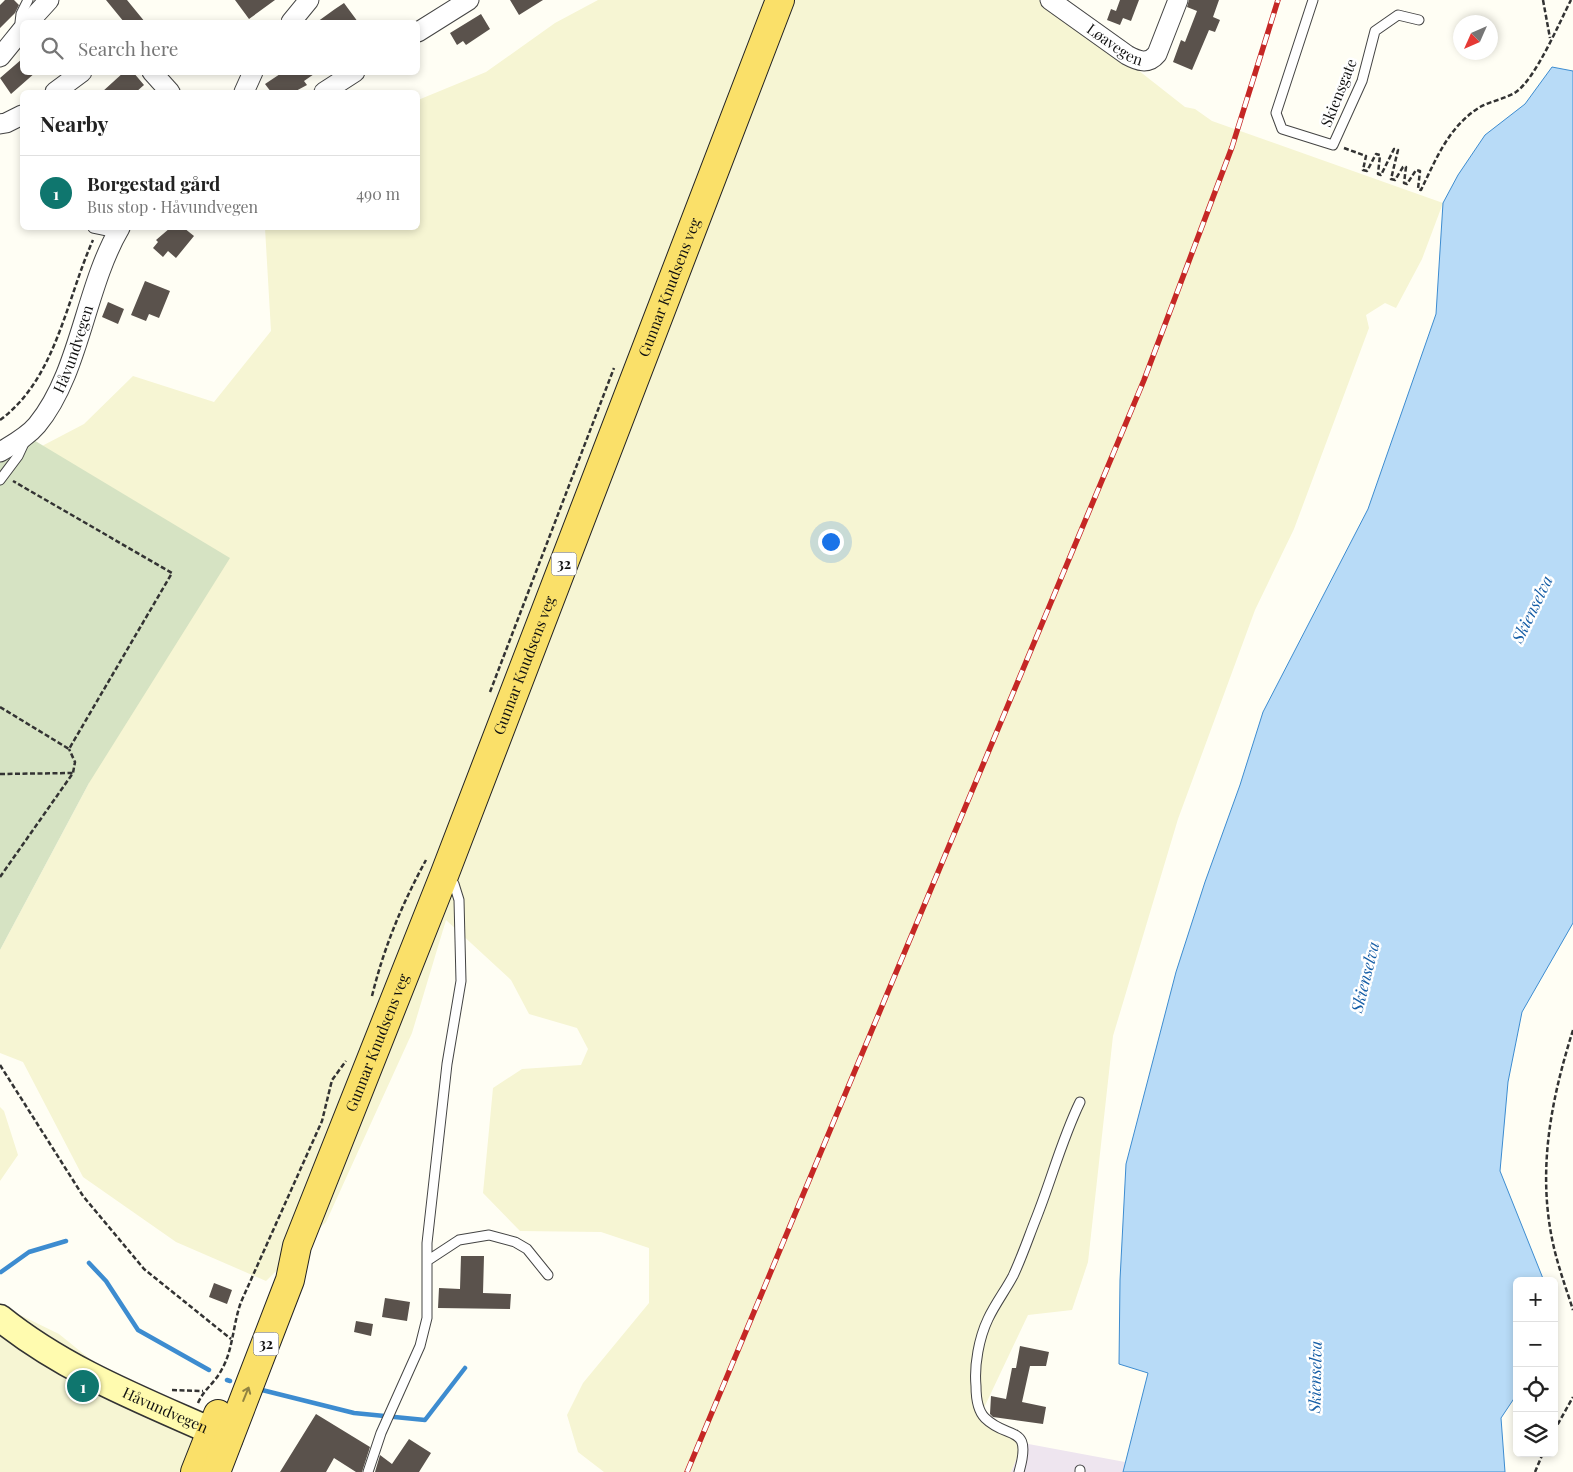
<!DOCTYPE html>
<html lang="en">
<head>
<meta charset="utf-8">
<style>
  :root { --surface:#fff; --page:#f2f2f2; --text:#222; --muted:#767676; --line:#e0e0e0; --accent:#0f766e }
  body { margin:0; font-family:"Playfair Display",serif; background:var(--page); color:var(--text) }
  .controls { position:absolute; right:15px; bottom:15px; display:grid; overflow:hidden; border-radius:8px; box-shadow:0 2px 8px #0003 }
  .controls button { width:45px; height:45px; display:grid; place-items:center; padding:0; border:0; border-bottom:1px solid var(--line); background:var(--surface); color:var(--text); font:25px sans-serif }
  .compass { position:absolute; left:1453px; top:15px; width:45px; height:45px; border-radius:50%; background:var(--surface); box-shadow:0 2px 8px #0003; rotate:225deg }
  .you { position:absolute; left:830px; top:541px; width:18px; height:18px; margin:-12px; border:4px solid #fff; border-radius:50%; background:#1a73e8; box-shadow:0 0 0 8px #1a73e833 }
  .badge { display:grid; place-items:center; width:32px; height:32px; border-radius:50%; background:var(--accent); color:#fff; font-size:16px; font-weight:700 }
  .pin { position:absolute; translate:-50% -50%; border:2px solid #fff; box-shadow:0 1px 5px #0006 }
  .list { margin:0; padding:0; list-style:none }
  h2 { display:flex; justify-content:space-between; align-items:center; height:65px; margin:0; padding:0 20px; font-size:21px }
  h2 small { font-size:16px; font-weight:400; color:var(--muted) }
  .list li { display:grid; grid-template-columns:32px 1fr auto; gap:15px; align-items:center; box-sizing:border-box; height:75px; padding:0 20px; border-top:1px solid var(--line) }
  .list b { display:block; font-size:19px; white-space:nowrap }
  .list p { margin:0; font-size:16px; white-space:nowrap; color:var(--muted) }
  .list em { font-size:16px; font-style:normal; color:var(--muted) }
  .icon { flex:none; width:28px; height:28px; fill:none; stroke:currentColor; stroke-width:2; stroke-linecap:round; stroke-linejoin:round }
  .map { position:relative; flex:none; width:1573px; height:1472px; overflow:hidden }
  .search { position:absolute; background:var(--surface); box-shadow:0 2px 8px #0003; left:20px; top:20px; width:400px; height:55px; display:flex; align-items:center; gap:12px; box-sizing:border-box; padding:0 18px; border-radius:8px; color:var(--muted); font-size:19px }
  .panel { position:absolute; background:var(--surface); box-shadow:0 2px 8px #0003; left:20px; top:90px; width:400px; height:140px; border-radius:8px }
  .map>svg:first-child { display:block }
  .industrial { fill:#eee5ef }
  .farmland { fill:#f6f5d3 }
  .cemetery { fill:#d6e3c3 }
  .water { fill:#b8dbf7; stroke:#3d8cd0 }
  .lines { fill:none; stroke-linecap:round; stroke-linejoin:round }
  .stream { stroke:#3d8cd0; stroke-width:4.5 }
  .building { fill:#5a524c }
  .lane-casing { stroke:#444; stroke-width:11 }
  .street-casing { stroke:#444; stroke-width:21 }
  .secondary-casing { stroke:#333; stroke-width:29 }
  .primary-casing { stroke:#222; stroke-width:30 }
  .path { stroke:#333; stroke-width:2.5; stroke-dasharray:5 2.5; stroke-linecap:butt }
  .lane { stroke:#fff; stroke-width:9 }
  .street { stroke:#fff; stroke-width:19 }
  .secondary { stroke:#fffbaf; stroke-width:26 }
  .primary { stroke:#fae069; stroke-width:28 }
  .rail-casing { stroke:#c52725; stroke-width:5.5 }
  .rail { stroke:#fff; stroke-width:4; stroke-dasharray:11; stroke-linecap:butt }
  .oneway { stroke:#918341 }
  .labels { text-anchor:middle; stroke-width:5; stroke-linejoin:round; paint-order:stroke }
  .shield { fill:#fff; stroke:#585858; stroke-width:1 }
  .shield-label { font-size:14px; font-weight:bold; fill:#111 }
  .street-label { font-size:15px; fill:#111; stroke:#fff }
  .water-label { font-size:16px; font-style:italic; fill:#165ea6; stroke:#fff }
</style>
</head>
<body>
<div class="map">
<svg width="1573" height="1472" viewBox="0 0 1573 1472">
  <rect width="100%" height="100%" fill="#fffef4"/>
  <!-- industrial -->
  <path class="industrial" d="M1023,1443L1125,1462L1123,1472H1011Z"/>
  <!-- farmland -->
  <path class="farmland" d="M598,0H1049L1185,107L1195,109L1212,121L1443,203L1422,259L1396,308L1385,303L1366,315L1369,328L1294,529L1255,610L1178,819L1113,1036L1088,1262L1072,1310L1028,1315L982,1412L1023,1443L1011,1472H604L578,1452L567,1415L583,1383L649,1303V1248L601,1232L520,1231L483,1193L493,1088L522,1069L581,1065L588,1049L577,1028L529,1014L511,980L446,920L412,1033L326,1222L266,1281L176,1242L83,1177L23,1062L0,1053V950L89,783L42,446L84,424L133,376L214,402L271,331L265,228H418V100L486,72L555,23Z
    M0,1107L4,1111L18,1155L0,1181Z
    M16,1313L59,1334L107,1373L216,1433L211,1472H0V1316Z"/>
  <!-- cemetery -->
  <path class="cemetery" d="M27,436L230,558L89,783L0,950V452Z"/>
  <!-- water -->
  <path class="water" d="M1552,67L1573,71V923L1522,1012L1508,1082L1500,1171L1544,1281H1517V1394L1501,1418L1505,1472H1123L1148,1373L1119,1364L1120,1280L1126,1164L1176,972L1205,882L1240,785L1263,712L1368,509L1436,314L1443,203L1458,175L1485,135L1525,104Z"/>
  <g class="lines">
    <!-- stream -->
    <path class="stream" d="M89,1263L106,1281L138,1330L209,1370
      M1,1272L29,1252L66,1241
      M227,1380L230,1381
      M258,1389L354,1413L425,1420L465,1368"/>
  </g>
  <!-- building -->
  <path class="building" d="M5,0H14L19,5L15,13L0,28V5Z
    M106,0H127L145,22H124Z
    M235,0H275L249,19Z
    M510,0H543L519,15Z
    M1120,0H1139L1131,21L1123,18L1120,25L1107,20L1111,9L1116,11Z
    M1189,0H1219L1213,17L1220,20L1215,32L1209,30L1192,70L1173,62L1181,40L1185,42L1197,11L1187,7Z
    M344,3L358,22H317L335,9Z
    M481,14L490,29L466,45L463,41L457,45L450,33Z
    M22,59V72H36L11,94L0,78Z
    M124,72H133L144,85L136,92H102Z
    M283,72H317L304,81L307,85L294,92H271L265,84Z
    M170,228H184L194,236L176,258L168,251L163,257L153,248L158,242L156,240Z
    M145,281L170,291L159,318L149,314L146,321L131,315Z
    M108,302L124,309L118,324L102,317Z
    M461,1256H484L483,1293L511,1294L510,1309L438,1308L439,1288L460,1289Z
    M214,1283L232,1290L227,1304L209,1297Z
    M385,1298L410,1302L407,1321L382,1317Z
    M356,1321L373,1324L371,1336L354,1332Z
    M1020,1346L1049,1352L1046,1366H1030L1022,1402L1046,1407L1043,1424L993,1417L990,1414L991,1396L1006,1399L1012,1368H1016Z
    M316,1414L370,1447L362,1472H356L334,1458L326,1472H280Z
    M409,1439L431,1453L419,1472H375L380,1455L392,1464Z"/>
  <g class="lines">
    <!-- lane casing -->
    <g class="lane-casing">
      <path id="lane" d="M1313,0L1276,113L1282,129L1333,145L1362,81L1375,31L1398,15L1419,20
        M19,31L21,14L28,0
        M93,228L117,233
        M0,480L18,456L25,441
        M427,1261L459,1240L489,1235L515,1242L527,1249L548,1275
        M1080,1470V1472
        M368,1472L381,1433L420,1346L427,1318V1243L447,1064L461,981L459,900L454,884L448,877
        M1019,1472C1033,1423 1008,1441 985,1418C977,1410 976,1396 976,1386C974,1365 979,1338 988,1319C995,1304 1005,1291 1013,1276C1022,1257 1029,1236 1037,1216C1052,1178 1062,1139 1080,1102"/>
    </g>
    <!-- street casing -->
    <g class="street-casing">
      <g id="street">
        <path id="s1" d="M1050,0L1127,55C1138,61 1148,65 1157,54L1178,0"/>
        <path d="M29,22L49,0"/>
        <path d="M291,22L309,0"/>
        <path d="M418,32L469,0"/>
        <path d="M0,57L22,30"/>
        <path d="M152,72L170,92"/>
        <path d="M55,92L82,72"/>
        <path d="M244,92L253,72"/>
        <path d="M324,92L355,72"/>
        <path d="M0,124L6,123L22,115"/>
        <path id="s2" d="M0,452C13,444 27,437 37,425C80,373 85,287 120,228"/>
      </g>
    </g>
    <!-- secondary casing -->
    <g class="secondary-casing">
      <g id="secondary">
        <path id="s3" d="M0,1318C68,1373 150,1403 229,1439"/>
      </g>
    </g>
    <!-- primary casing -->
    <g class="primary-casing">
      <g id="primary">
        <path d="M195,1472L218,1414"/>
        <path id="s4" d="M216,1472L290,1280L297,1246L445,873L780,0"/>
      </g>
    </g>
    <!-- path -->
    <path class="path" d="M1543,0L1550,38
      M1344,148L1366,156L1363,170L1367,171L1376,154L1380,155L1378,174L1381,175L1394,149L1398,150L1391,179L1395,180L1403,167H1406L1404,183L1407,184L1416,170L1420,171L1418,189L1421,190C1436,159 1449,126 1480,107C1491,101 1505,99 1516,92C1536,78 1559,23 1571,0
      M0,420C56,379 66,300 93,240
      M490,692L614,368
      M0,707L69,749L172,573L13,481
      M0,774L73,773
      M0,877L73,773L75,762L69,749
      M372,996C384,947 402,904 426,860
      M1573,1030C1550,1103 1536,1176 1555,1252C1560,1272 1567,1291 1573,1310
      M0,1065L83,1196L144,1269L231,1339
      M172,1390L203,1391
      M198,1403C204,1389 215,1383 222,1369C233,1350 233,1324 241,1302L322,1121L332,1080L346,1061
      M1554,1431L1573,1397
      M1535,1472L1543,1453"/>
    <!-- lane -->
    <use href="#lane" class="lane"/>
    <!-- street -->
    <use href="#street" class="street"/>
    <!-- secondary -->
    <use href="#secondary" class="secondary"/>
    <!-- primary -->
    <use href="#primary" class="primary"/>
    <!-- rail casing -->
    <g class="rail-casing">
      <path id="rail" d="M687,1472L1144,380L1232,147L1278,0"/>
    </g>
    <!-- rail -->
    <use href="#rail" class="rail"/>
  </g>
  <!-- one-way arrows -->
  <defs><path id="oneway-shaft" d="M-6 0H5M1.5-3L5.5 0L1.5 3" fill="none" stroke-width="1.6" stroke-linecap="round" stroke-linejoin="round" transform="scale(1.25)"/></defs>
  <use class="oneway" href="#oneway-shaft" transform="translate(246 1394) rotate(-68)"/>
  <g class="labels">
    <!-- shield labels -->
    <g class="shield">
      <rect x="551.5" y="552.5" width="25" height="23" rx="4"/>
      <rect x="253.5" y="1332.5" width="25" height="23" rx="4"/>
    </g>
    <g class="shield-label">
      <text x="564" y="569">32</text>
      <text x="266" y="1349">32</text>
    </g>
    <!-- street labels -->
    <g class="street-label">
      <text dy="5" stroke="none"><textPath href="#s1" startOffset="79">Løavegen</textPath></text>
      <text transform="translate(1339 93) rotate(-68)" y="5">Skiensgate</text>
      <text dy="5" stroke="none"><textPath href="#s4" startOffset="1269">Gunnar Knudsens veg</textPath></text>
      <text dy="5" stroke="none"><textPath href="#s2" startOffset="131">Håvundvegen</textPath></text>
      <text dy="5" stroke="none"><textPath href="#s4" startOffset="864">Gunnar Knudsens veg</textPath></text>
      <text dy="5" stroke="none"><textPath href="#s4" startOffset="459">Gunnar Knudsens veg</textPath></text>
      <text dy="5" stroke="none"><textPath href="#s3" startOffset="190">Håvundvegen</textPath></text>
    </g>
    <!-- water labels -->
    <g class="water-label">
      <text transform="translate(1532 609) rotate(-64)" y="6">Skienselva</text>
      <text transform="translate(1365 977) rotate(-76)" y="6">Skienselva</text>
      <text transform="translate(1315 1377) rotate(-89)" y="6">Skienselva</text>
    </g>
  </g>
</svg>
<div class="controls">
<button>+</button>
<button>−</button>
<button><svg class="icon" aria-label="locate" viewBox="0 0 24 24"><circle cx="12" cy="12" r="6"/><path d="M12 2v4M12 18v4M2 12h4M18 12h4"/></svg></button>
<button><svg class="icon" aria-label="layers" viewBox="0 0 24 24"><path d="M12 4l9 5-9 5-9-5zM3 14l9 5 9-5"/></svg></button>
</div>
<svg class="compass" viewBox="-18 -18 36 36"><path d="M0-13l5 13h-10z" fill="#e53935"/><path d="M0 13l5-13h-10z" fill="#767676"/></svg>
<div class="you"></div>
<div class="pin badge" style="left:83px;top:1386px">1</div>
<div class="search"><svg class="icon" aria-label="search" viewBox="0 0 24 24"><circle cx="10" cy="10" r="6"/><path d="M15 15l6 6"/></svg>Search here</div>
<section class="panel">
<h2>Nearby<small></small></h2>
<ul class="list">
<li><span class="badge">1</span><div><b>Borgestad gård</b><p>Bus stop · Håvundvegen</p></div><em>490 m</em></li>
</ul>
</section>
</div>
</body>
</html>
